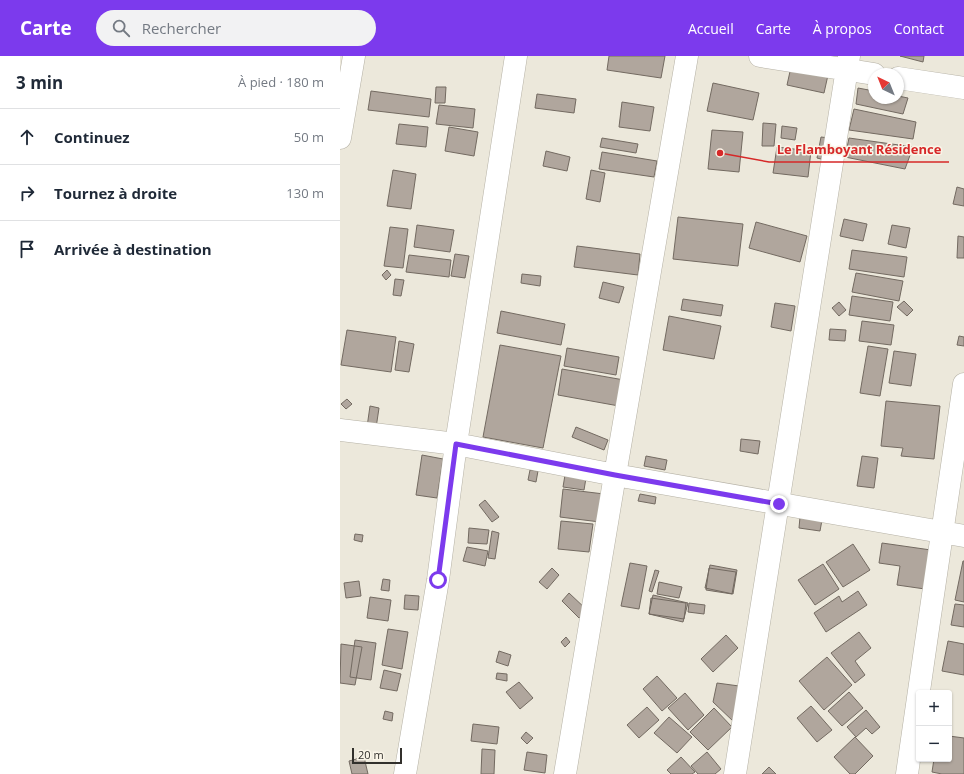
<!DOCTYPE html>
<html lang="fr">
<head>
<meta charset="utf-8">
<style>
  :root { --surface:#fff; --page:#f2f2f3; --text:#1f2937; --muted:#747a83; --line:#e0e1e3; --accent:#7c3aed }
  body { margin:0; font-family:"Open Sans",sans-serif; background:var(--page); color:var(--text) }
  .controls { position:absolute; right:12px; bottom:12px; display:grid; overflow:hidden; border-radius:4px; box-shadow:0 1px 3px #0004 }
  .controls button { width:36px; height:36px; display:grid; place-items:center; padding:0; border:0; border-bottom:1px solid var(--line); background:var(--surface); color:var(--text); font:20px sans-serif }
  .compass { position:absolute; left:528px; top:12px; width:36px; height:36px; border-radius:50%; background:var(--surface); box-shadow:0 1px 3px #0004; rotate:317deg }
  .scale { position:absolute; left:12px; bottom:10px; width:50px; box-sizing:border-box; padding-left:4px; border:2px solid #32302c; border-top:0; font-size:11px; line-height:14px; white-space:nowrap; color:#32302c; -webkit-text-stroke:3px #faf5e8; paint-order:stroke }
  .stop { position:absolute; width:12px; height:12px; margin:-9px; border:3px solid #7c3aed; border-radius:50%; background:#fff }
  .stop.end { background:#7c3aed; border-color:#fff; box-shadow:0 1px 4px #0008 }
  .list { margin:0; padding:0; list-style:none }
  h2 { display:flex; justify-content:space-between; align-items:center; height:52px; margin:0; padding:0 16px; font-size:17px }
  h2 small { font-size:13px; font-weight:400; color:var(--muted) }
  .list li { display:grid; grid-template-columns:26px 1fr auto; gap:12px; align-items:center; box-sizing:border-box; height:56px; padding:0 16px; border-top:1px solid var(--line) }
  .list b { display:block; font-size:15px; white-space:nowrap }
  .list em { font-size:13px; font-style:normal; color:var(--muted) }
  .icon { flex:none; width:22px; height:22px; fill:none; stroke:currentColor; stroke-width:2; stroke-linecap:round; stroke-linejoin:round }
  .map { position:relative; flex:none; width:624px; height:718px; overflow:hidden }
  header { display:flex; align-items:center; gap:24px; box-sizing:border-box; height:56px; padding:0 20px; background:var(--accent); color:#fff }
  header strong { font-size:19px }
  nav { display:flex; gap:22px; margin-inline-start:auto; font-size:14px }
  .search { width:280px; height:36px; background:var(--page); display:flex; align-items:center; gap:10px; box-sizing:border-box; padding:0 14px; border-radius:22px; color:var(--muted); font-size:15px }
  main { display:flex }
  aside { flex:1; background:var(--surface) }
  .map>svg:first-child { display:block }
  .building { fill:#b0a69d; stroke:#736a61 }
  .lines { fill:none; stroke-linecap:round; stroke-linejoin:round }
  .minor-casing { stroke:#b5b1a5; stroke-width:23 }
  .minor { stroke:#fff; stroke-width:22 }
  .route { stroke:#7c3aed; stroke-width:5 }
  .leader { fill:none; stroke:#d62828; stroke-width:1.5 }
  .callout-dot { fill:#d62828; stroke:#faf5e8; stroke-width:1.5 }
  .callout-label { font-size:13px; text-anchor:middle; font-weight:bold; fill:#d62828; stroke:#faf5e8; stroke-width:3; stroke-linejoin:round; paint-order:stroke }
</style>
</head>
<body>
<header>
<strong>Carte</strong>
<div class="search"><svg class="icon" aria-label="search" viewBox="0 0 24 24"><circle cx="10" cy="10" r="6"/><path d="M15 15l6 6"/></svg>Rechercher</div>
<nav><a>Accueil</a><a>Carte</a><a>À propos</a><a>Contact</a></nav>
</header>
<main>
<aside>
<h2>3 min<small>À pied · 180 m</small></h2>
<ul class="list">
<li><svg class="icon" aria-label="ahead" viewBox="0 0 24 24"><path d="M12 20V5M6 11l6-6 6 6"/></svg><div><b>Continuez</b></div><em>50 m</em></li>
<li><svg class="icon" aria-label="right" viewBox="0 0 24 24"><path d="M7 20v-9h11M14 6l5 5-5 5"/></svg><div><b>Tournez à droite</b></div><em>130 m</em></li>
<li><svg class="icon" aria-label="arrive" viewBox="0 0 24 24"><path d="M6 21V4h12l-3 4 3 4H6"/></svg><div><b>Arrivée à destination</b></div></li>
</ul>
</aside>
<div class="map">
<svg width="624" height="718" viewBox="0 0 624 718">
  <rect width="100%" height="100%" fill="#ece8db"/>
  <!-- building -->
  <path class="building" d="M269,0H325L321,22L267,14Z
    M560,0H584L583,6Z
    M451,11L488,19L484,37L447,29Z
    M373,27L419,37L413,64L367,55Z
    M96,31H106L105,47H95Z
    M518,32L534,35V42H558V40L568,42L563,58L516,48Z
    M31,35L91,43L89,61L28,54Z
    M197,38L236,43L234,57L195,52Z
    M282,46L314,51L310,75L279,71Z
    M99,49L135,53L133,72L96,68Z
    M514,53L576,66L573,83L509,74Z
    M423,67L436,68L434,90H422Z
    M59,68L88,71L86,91L56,88Z
    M442,70L457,72L455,84L441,82Z
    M109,71L138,76L134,100L105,95Z
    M372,74L403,76L399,116L368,113Z
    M481,81L489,82L485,104L477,102Z
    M262,82L298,88L296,97L260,91Z
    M509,82L573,91L565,113L505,101Z
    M437,91L471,95L468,121L433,117Z
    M206,95L230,101L227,115L203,110Z
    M262,96L317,105L314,121L259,113Z
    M53,114L76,118L71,153L47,150Z
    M251,114L265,117L260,146L246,143Z
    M617,131L624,133V150L613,148Z
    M338,161L403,168L398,210L333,203Z
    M504,163L527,168L523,185L500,180Z
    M416,166L467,180L460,206L409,192Z
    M77,169L114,174L110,196L74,191Z
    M552,169L570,172L566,192L548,188Z
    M50,171L68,173L63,212L44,210Z
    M618,180L624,181V202H617Z
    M237,190L300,198L298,219L234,211Z
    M512,194L567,201L564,221L509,213Z
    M115,198L129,200L125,222L111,220Z
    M69,199L111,204L109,221L66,216Z
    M47,214L51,219L46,224L42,219Z
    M516,217L563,225L559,245L512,236Z
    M182,218L201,220L200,230L181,227Z
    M55,223L64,224L61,240L53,239Z
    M263,226L284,231L279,247L259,242Z
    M512,240L553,246L550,265L509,259Z
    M343,243L383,249L381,260L341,254Z
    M564,245L573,254L567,260L557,251Z
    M499,246L506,254L499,260L492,252Z
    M435,247L455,250L451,275L431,271Z
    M161,255L225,268L221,289L157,277Z
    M329,260L381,270L374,303L323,294Z
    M522,265L554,269L551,289L519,285Z
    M490,273L506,274L505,285L489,284Z
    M7,274L56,281L51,316L1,309Z
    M619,280L624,281V290L617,289Z
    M59,285L74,288L69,316L55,314Z
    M160,289L221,300L203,392L143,381Z
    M528,290L548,293L540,340L520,337Z
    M227,292L279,301L276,319L224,310Z
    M554,295L576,298L571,330L549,327Z
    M222,313L284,324L279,350L218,339Z
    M7,343L12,348L6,353L1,348Z
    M546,345L600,350L594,403L561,400L563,392L541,390Z
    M30,350L39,352L36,372L27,371Z
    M236,371L268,384L264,394L232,381Z
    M401,383L420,385L418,398L400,395Z
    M82,399L103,403L97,442L76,439Z
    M306,400L327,404L325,414L304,410Z
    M522,400L538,402L534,432L517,430Z
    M190,414L198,415L196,426L188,424Z
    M225,419L246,422L244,434L223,431Z
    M223,433L264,438L260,466L220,461Z
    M300,438L316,441L315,448L298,445Z
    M145,444L159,461L152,466L139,449Z
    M460,461L482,464L480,475L459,472Z
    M221,465L253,468L249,496L218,493Z
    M129,472L149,474L147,488L128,487Z
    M152,475L159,477L155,503L148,502Z
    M15,478L23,479L22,486L14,484Z
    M542,487L591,494L585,533L557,529L560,510L539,507Z
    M513,488L530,514L503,531L486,506Z
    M127,491L148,495L145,510L123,505Z
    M623,505H624V546L615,544Z
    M290,507L307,510L299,553L281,550Z
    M483,508L499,533L475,549L458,524Z
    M370,509L397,514L393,538L365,532Z
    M212,512L219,519L207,533L199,526Z
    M369,512L396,516L392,538L366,534Z
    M315,514L319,515L312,536L309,535Z
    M43,523L50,524L49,535L41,534Z
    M19,525L21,540L6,542L4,527Z
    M319,526L342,531L339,542L317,538Z
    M518,535L527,549L486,576L474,557L499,540L502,546Z
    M229,537L247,554L239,562L222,545Z
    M65,539L79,540L78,554L64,553Z
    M313,539L348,547L343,566L309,558Z
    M30,541L51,544L48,565L27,562Z
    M311,542L346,547L344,563L309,558Z
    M349,547L365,549L364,558L348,556Z
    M615,548L624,549V571L611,569Z
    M48,573L68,576L62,613L42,609Z
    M519,576L531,592L515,605L525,619L515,627L491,597Z
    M386,579L398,592L373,616L361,603Z
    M226,581L230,586L225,591L221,586Z
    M15,584L36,587L31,624L10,621Z
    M608,585L624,588V619L602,615Z
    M1,588L22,591L15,629L0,627Z
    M159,595L171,599L168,610L156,606Z
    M487,601L512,629L484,654L459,625Z
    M44,614L61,618L57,635L40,632Z
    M157,617L167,618V625L156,623Z
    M317,620L337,642L322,655L303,633Z
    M179,626L193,642L180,653L166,636Z
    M377,627L399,630L394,666L373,646Z
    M509,636L523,652L502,670L488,655Z
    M345,637L364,659L348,674L328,652Z
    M471,650L492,674L477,686L457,662Z
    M307,651L319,664L299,682L287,669Z
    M374,652L392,671L368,694L350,676Z
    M526,654L540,671L532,678L526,672L516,681L507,671Z
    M45,655L53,657L52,665L43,663Z
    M329,661L352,681L337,697L314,677Z
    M133,668L159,671L157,688L131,685Z
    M186,676L193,682L187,688L181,682Z
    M609,680L624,682V718H602L592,716L594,703H609Z
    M515,681L533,700L515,718H510L494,701Z
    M142,693L155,694L154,718H141Z
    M187,696L207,699L205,717L184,714Z
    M367,696L381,713L375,718H358L351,710Z
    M24,701L28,718H12L9,705Z
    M341,701L355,716L352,718H331L327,714Z
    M429,711L436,718H422Z"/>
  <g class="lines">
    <!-- minor casing -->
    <g class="minor-casing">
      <path id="minor" d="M420,0L534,18
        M558,22L624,32
        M0,82L14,0
        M0,374L116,388L275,419L624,480
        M65,718L98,524L116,388L176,0
        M225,718L275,419L347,0
        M395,718L509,0
        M567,718C586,588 604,458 624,328"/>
    </g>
    <!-- minor -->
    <use href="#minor" class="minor"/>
  </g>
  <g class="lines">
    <!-- route -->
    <path class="route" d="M98,524L116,388L275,419L439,448"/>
  </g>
  <!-- callouts -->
  <path class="leader" d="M380 97L429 106H609"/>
  <circle class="callout-dot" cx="380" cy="97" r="4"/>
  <g class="callout-label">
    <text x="519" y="98">Le Flamboyant Résidence</text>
  </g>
</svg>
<div class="controls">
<button>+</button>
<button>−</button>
</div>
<svg class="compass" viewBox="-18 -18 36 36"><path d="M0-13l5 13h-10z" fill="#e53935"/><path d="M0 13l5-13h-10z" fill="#747a83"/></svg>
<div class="scale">20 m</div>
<div class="stop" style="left:98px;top:524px"></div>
<div class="stop end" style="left:439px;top:448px"></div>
</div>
</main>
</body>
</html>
